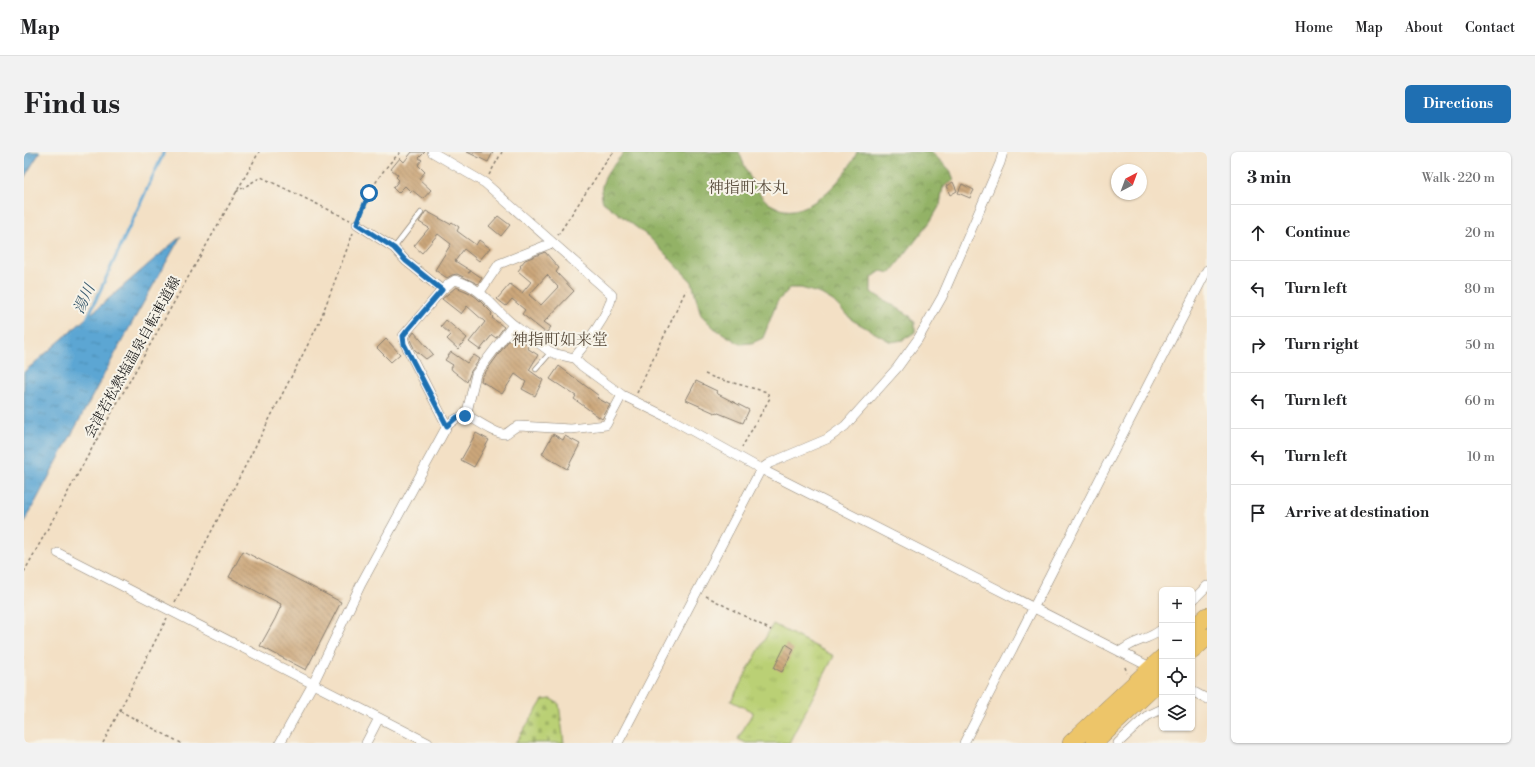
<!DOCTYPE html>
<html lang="en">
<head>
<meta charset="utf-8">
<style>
  :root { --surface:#fff; --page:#f2f2f2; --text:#202124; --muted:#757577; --line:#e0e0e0; --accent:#1f6fb2 }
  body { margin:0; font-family:"Libre Bodoni","Noto Serif JP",serif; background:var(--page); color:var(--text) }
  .controls { position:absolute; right:12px; bottom:12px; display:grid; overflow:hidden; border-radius:6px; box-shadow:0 1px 3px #0004 }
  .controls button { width:36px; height:36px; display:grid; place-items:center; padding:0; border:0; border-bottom:1px solid var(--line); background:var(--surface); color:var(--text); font:20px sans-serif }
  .compass { position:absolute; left:1087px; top:12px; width:36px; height:36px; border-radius:50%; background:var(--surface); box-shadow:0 1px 3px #0004; rotate:41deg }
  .stop { position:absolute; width:12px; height:12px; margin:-9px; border:3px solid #1f6fb2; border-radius:50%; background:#fff }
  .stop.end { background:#1f6fb2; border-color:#fff; box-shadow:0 1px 4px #0008 }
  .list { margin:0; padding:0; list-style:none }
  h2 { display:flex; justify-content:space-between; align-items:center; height:52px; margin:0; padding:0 16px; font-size:17px }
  h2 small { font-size:13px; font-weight:400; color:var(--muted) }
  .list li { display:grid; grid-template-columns:26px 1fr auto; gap:12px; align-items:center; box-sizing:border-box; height:56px; padding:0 16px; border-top:1px solid var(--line) }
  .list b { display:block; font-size:15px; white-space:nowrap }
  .list em { font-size:13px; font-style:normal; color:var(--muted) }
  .icon { flex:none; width:22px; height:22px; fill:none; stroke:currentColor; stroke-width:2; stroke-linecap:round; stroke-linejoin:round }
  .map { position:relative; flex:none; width:1183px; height:591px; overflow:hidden; border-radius:6px }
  header { display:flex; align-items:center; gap:24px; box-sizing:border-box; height:56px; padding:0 20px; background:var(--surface); border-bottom:1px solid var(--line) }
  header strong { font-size:19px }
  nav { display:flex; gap:22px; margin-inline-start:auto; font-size:14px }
  .intro { display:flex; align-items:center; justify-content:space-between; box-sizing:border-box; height:96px; padding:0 24px }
  h1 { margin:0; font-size:28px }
  .button { padding:10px 18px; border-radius:6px; background:var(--accent); color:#fff; font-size:14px; font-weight:700 }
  main { display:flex; gap:24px; padding:0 24px }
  aside { flex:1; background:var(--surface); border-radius:6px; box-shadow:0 1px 3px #0004 }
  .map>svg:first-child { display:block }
  .grass { fill:url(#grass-tufts); stroke:#6b7648 }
  .forest { fill:url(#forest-crowns); stroke:#586741 }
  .cemetery { fill:url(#cemetery-stones); stroke:#6b7648 }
  .water { fill:url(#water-ripples); stroke:#3c6178 }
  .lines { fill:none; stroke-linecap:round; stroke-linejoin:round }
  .stream { stroke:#5ba6d3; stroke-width:3 }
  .building { fill:url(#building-back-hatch); fill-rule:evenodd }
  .lane-casing { stroke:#887e70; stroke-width:6 }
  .street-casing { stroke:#887e70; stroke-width:10 }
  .highway-casing { stroke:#887e70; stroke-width:18 }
  .path { stroke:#887e70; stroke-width:1.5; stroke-dasharray:3 3; stroke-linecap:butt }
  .lane { stroke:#fff; stroke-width:4.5 }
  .street { stroke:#fff; stroke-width:9 }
  .highway { stroke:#edc569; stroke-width:17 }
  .route { stroke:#1f6fb2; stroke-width:5 }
  .labels { text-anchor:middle; stroke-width:4; stroke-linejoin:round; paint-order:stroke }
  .street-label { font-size:14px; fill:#1c1c1c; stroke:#f7f3e8 }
  .water-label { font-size:15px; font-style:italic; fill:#385a6e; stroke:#f7f3e8 }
  .quarter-label { font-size:16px; fill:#5a4d3d; stroke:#f7f3e8 }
</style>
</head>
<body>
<header>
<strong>Map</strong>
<nav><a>Home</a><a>Map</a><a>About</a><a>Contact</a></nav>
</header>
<div class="intro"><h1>Find us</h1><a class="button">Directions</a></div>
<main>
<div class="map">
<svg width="1183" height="591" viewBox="0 0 1183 591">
  <defs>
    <pattern id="grass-tufts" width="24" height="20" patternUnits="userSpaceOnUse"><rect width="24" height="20" fill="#bad075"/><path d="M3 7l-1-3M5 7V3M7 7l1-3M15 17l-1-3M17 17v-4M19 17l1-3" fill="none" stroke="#9fb265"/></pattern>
    <pattern id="forest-crowns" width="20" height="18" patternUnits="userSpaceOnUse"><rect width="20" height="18" fill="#93b266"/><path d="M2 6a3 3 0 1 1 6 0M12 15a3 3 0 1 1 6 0" fill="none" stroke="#779053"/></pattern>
    <pattern id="cemetery-stones" width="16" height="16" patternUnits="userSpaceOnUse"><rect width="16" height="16" fill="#bad075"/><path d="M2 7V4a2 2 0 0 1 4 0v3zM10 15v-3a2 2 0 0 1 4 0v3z" fill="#9fb265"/></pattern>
    <pattern id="water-ripples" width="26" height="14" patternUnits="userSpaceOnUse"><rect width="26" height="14" fill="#5ba6d3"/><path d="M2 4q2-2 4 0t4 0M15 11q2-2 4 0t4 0" fill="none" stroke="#4a86aa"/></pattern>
    <pattern id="building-back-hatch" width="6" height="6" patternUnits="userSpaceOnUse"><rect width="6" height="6" fill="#cca77b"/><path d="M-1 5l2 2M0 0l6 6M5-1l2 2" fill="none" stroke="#a58764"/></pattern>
  </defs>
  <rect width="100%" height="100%" fill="#f7f3e8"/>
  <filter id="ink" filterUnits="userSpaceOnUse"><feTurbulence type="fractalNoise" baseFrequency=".025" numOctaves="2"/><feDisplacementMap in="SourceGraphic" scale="8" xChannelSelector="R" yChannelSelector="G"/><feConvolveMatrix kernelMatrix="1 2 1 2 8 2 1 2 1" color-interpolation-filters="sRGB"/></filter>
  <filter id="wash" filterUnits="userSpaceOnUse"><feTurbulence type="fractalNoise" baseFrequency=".012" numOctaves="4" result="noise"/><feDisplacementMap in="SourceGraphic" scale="16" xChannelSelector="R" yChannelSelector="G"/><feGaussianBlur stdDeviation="0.9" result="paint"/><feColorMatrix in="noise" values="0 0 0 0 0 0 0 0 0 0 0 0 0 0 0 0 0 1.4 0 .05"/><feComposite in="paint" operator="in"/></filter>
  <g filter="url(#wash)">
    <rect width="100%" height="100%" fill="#f3e0c5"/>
    <!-- grass -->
    <path class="grass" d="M749,472L810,504L765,591H722L714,587L729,560L707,549Z"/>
    <!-- forest -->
    <path class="forest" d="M600,0H715C721,15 732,43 746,52C750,54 756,57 760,58C788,63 824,23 833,0H907L926,18L930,28L919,35L916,53L906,70L866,121L857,119L847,126V140L885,163L891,171V180L879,188L867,190L828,168L809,149L797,142L777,136H766L753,150L739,186L728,191L716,192L690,176L677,163L668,130L625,85L579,50C572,29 589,15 600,0Z"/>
    <!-- cemetery -->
    <path class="cemetery" d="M527,547L535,552L540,591H491L519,548Z"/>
    <!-- water -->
    <path class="water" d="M0,0H16L0,26Z
      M157,84L99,187L0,371V220Z"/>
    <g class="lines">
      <!-- stream -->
      <path class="stream" d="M63,167L140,0"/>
    </g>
    <g id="blocks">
      <!-- building -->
      <path class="building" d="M388,0H401L395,6L398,8L394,13L401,20L395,27L407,38L399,47L388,38L387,40L381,34L374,41L369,36L375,28L372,25L374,23L367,17L376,6L380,10Z
        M443,0H469L464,10Z
        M929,30L933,39L926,43L922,34Z
        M938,32L950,38L946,46L934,41Z
        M402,59L426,72L428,70L435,75L433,79L452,93L455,88L466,96L455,109L440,97L431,109L447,119L444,121L448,119L458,126L454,132L433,122L428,123L423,126L411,118L427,92L414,82L398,101L390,94L405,76L395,70Z
        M474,64L486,73L477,84L465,74Z
        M521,100L535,116L532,120L550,139L520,170L527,175L522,181L498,162L501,158L488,147L482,154L473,147L486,132L498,141L507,130L494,119L497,115L496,114L501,108ZM523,123L534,135L517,153L505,143Z
        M432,135L446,141L453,146L468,161L467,163L469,165L468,166L480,175L472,186L468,183L456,198L445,190L461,170L443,154L437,162L418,147Z
        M422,168L443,186L434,197L423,187L427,183L417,174Z
        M390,180L409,202L402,207L391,198L387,190L386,186Z
        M490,181L501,189L500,190L505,193L503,196L514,203L505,218L519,228L511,244L498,237L502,230L491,222L478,242L457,229L458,225Z
        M362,187L376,202L367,210L353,196Z
        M427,200L443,211L450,203L456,207L447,219L443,230L428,218L427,216L429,213L421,208Z
        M535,214L575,244L573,246L586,253L578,267L550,247L552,244L526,227Z
        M672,229L693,239L692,241L725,258L719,271L692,260L691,261L662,248Z
        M452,281L465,288L450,315L437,308Z
        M529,282L539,288L541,284L556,292L543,317L518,302Z
        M219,399L317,450L282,518L236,494L251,467L257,454H256L257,452L205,425Z
        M762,492L770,497L758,520L750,516Z"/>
    </g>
  </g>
  <g filter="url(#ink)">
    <use href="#blocks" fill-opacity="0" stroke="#887e70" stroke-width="1"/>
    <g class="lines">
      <!-- lane casing -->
      <g class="lane-casing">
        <path id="lane" d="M370,96L397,61
          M512,217L527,200"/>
      </g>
      <!-- street casing -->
      <g class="street-casing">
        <path id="street" d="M408,0L461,31L586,141L588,143C585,163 563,190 550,206L558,214L598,243L647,267L737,317L1130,517
          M333,72L370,96L382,109L418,138L426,131L431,128C460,136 469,157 490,173C501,182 514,190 525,199L532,202L550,206
          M418,138L379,184L381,192L423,274
          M456,140L475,112L528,91
          M442,264L452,222L489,173
          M34,401L404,591
          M1168,449L1183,434
          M1096,500C1110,487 1124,489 1138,477
          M1168,539L1183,547
          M256,591L289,532L337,432L423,274C431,267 435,263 446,265C453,269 474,283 481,282C486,280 489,275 495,274L547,277L582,273L598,243
          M342,591L355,566
          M594,591L737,317L746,311L803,287L821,274L873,216L894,187L918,145L976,11L979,0
          M940,591L1183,118
          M1094,591L1123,564L1138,557"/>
      </g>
      <!-- highway casing -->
      <g class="highway-casing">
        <path id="highway" d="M1168,478L1183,464
          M1168,499L1183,485
          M1047,591L1138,506
          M1070,591L1138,527"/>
      </g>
      <!-- path -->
      <path class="path" d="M465,23L478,0
        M212,40L237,25L326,68
        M336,63C346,38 357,18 377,0
        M534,83L584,7L590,0
        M681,222L691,226L743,240L746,246L718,295
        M613,241L662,138
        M0,420L83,269L235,0
        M682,444L747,478
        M151,450L295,171L329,81
        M1101,515L1103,521
        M96,559L157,591
        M79,591L143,466"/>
      <!-- lane -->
      <use href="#lane" class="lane"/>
      <!-- street -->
      <use href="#street" class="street"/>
      <!-- highway -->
      <use href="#highway" class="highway"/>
    </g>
  </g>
  <g class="lines" filter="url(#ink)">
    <!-- route -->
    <path class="route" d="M345,41L333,72L370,96L382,109L418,138L382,180L379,184L380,192L423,274L433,265L441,264"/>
  </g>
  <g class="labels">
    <!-- street labels -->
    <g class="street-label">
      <text transform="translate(108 205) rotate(-61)" y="5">会津若松熱塩温泉自転車道線</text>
    </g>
    <!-- water labels -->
    <g class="water-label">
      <text transform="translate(60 147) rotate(-65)" y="5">湯川</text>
    </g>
    <!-- quarter labels -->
    <g class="quarter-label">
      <text x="724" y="41">神指町本丸</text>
      <text x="536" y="193">神指町如来堂</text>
    </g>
  </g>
</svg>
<div class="controls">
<button>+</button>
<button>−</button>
<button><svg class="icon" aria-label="locate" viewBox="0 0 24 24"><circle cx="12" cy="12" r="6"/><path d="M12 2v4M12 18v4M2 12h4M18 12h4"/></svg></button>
<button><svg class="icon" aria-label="layers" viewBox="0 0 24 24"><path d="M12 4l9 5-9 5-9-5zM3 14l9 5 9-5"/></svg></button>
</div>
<svg class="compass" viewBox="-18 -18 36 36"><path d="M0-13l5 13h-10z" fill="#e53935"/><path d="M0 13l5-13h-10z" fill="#757577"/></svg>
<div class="stop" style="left:345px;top:41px"></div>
<div class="stop end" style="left:441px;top:264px"></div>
</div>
<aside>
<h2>3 min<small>Walk · 220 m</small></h2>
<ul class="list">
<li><svg class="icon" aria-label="ahead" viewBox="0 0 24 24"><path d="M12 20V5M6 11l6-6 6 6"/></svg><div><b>Continue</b></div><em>20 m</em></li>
<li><svg class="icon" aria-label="left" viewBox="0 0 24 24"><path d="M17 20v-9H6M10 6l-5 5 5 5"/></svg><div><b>Turn left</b></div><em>80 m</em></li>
<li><svg class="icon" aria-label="right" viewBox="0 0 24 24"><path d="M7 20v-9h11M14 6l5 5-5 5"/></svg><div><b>Turn right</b></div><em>50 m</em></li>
<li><svg class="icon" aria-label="left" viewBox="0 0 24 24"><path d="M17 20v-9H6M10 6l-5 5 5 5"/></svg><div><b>Turn left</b></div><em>60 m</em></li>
<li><svg class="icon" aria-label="left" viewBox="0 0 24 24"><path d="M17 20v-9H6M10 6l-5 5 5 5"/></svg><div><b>Turn left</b></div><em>10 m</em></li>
<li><svg class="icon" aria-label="arrive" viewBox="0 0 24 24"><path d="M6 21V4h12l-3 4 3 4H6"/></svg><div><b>Arrive at destination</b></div></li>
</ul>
</aside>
</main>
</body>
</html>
